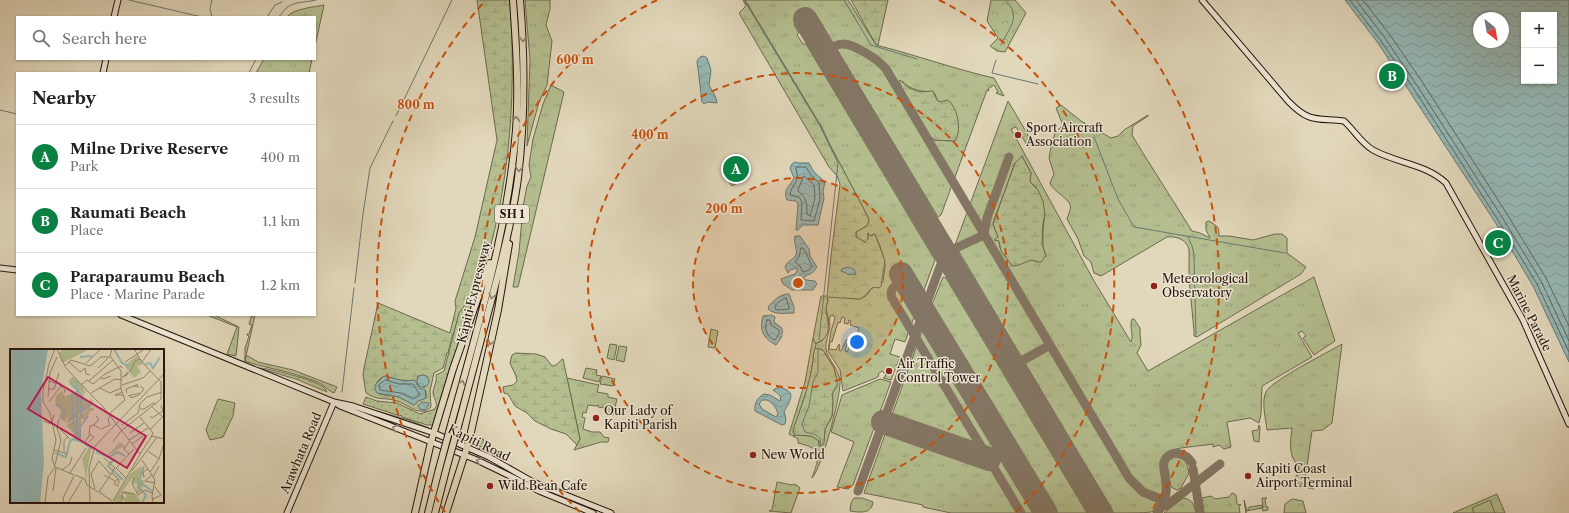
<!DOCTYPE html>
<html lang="en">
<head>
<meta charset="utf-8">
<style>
  :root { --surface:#fff; --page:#f2f2f2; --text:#202124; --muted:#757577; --line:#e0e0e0; --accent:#0b8043 }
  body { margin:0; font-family:"Libre Caslon Text",serif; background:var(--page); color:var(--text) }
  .controls { position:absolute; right:12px; top:12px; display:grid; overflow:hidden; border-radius:0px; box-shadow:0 1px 3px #0004 }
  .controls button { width:36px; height:36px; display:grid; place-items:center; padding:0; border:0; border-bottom:1px solid var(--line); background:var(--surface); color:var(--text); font:20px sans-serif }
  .compass { position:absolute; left:1473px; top:12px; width:36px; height:36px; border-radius:50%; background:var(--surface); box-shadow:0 1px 3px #0004; rotate:149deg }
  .you { position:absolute; left:857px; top:342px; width:14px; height:14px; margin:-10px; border:3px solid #fff; border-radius:50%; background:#1a73e8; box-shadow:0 0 0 6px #1a73e833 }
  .badge { display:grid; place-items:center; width:26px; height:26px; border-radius:50%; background:var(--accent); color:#fff; font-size:13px; font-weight:700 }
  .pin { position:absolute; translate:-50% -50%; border:2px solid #fff; box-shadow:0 1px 4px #0006 }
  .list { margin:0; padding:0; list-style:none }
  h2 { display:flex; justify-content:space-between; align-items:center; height:52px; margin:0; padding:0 16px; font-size:17px }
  h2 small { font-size:13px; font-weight:400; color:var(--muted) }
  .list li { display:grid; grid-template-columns:26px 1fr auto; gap:12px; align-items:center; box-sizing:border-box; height:64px; padding:0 16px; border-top:1px solid var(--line) }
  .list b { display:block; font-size:15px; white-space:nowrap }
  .list p { margin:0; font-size:13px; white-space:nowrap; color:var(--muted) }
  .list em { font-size:13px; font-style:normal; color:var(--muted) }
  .icon { flex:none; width:22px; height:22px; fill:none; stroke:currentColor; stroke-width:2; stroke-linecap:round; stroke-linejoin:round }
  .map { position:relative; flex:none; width:1569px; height:513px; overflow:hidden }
  .search { position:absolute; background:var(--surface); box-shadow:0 1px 3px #0004; left:16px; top:16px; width:300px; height:44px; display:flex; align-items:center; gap:10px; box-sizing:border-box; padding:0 14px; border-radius:0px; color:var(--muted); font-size:15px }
  .panel { position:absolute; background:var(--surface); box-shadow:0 1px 3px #0004; left:16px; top:72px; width:300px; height:244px; border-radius:0px }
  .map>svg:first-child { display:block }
  .grass { fill:url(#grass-tufts); stroke:#6d694e; fill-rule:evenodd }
  .forest { fill:url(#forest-crowns); stroke:#6d694e }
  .wetland { fill:url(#wetland-marsh); stroke:#6d694e; fill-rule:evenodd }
  .garden { fill:url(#garden-dots); stroke:#6d694e }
  .pitch { fill:#b4be8f; stroke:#6d694e }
  .water { fill:url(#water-waves); stroke:#697672; fill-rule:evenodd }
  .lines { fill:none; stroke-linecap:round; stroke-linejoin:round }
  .shore { stroke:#5e6661; stroke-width:1 }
  .stream { stroke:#697672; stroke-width:1 }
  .taxiway { stroke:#847664; stroke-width:9 }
  .runway { stroke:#847664; stroke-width:24 }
  .secondary-casing { stroke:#26140d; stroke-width:7 }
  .motorway-casing { stroke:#26140d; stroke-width:8 }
  .secondary { stroke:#ece5d2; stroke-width:5 }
  .motorway { stroke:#e1d7ba; stroke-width:6 }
  .motorway-bridge-casing { stroke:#26140d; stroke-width:8; stroke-linecap:butt }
  .motorway-bridge { stroke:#e1d7ba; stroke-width:6 }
  .oneway { stroke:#8d7f6c }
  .oneway2 { stroke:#938779 }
  .ring { fill:none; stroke:#cb4f0c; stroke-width:2; stroke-dasharray:7 5 }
  .poi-dot { fill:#8f2418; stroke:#ece5d2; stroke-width:1.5 }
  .labels { text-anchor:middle; stroke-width:3; stroke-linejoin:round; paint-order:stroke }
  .shield { fill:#ece5d2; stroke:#615348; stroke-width:1 }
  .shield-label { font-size:11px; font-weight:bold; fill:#26140d }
  .poi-label { font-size:12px; fill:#26140d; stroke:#ece5d2; text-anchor:start }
  .street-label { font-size:12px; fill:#26140d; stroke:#ece5d2 }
  .inset-river { fill:none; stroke:#95b8b5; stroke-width:2 }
  .inset-road { fill:none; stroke:#968975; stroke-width:1 }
  .view { fill:#c2185b; fill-opacity:0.15; stroke:#c2185b; stroke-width:2 }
  .inset-edge { fill:none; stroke:#26140d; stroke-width:2 }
  .centre { fill:#cb4f0c; stroke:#ece5d2; stroke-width:2 }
  .ring-label { font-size:12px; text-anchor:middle; font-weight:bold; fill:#cb4f0c; stroke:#ece5d2; stroke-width:3; stroke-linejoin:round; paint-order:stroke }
</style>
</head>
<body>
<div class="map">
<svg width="1569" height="513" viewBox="0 0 1569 513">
  <defs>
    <pattern id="grass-tufts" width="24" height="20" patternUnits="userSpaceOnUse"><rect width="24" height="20" fill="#b4be8f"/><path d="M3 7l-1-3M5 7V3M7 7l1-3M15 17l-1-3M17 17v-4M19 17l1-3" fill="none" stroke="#9ba27a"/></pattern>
    <pattern id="forest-crowns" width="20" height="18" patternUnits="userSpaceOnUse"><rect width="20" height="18" fill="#b4be8f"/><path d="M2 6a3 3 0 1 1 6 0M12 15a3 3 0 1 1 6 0" fill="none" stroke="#9ba27a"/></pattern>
    <pattern id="wetland-marsh" width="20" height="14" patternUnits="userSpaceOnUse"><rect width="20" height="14" fill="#b4be8f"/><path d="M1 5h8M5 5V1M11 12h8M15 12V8" fill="none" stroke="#9ba27a"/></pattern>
    <pattern id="garden-dots" width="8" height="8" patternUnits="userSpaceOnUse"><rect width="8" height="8" fill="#b4be8f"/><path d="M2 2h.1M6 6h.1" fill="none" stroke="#9ba27a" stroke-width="1.8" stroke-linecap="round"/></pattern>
    <pattern id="water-waves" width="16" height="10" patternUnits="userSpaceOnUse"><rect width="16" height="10" fill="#95b8b5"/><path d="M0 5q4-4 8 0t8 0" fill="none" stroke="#809d9a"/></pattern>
  </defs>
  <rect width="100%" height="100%" fill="#e1d7ba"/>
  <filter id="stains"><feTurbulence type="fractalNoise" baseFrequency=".005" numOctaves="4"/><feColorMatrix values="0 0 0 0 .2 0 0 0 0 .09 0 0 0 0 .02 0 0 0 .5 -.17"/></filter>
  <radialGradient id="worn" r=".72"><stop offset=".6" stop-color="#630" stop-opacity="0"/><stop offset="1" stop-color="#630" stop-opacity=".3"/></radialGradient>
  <!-- grass -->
  <path class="grass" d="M525,0H550V9L546,25L552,41L547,85L539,102L527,146L530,60Z
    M745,0H848L876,45C916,55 954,69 994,78L1004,96L996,93L998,92L994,85L988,89L989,91L987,90L941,215L938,217L815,13L794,25L799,33L797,35L803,44H806L935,260L905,342L895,339L890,354L900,357L891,380L883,378L886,376L885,374L887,373L888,374L892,371L887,367L885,370L886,372L884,373L882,371L878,374L879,376L876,378L843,391L840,370L828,351L831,331L835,318L832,315L830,317C829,320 830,323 830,326C829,334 825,342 826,350C829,361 839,369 840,381C841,396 822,467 812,478C819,457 824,449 798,443V439L793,436L795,435L811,436L818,440L819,443L824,440L825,429L832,416L833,401L832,394L837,386L834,368L822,349H814L815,343H817L822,341L829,322L826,308L828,301L827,296L859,299L866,296L872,288L883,282C883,277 885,271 885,266C885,260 878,238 874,234L870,236L868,233V240L865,242L856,237V232L867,226L869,220L867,215L830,145L822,128ZM902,81C912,92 923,90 935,94L937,100L940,102L955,141L934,140L930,136L902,88ZM842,317L845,318L844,323L848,324L849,320L851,321L850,325L859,328L851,348L849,347L847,352L845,351L848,340H846L841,351L839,350L840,346L839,344L836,350L829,349L830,341L832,342L838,322L840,323Z
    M324,5L315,46V17H287C292,9 314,7 324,5Z
    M264,59H312L309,73H256Z
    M551,85L564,92L518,287H513L519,252L523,207L527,186L531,177L529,165L533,139L543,104Z
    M1008,101L1028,135L1031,146L1029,148L1016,127L1011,129L1094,281L1131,342C1134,335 1129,327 1132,319H1134L1140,328V333L1141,345L1137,353L1148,371L1314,277L1335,341L1314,355L1303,338L1306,336L1302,331L1298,333L1312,357L1262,386L1261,414L1259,423L1250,418L1227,422L1231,447L1224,449L1219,445L1213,447V444C1203,446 1175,447 1168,452C1148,466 1178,500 1151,512C1145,513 1121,513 1114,513L955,245ZM1022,156L1031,173L1030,182L1036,187L1045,214L1043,229V250L1038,262L1000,248L999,241L995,240L998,237L993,224L994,220L1015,163Z
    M1061,105L1081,121L1111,138L1118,136L1124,130L1148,115V116L1133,126L1132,135L1141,150L1192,231L1200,233L1210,238L1206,230V222L1209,221C1218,227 1219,226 1219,236H1229L1253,240L1275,234H1282L1287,238V253L1306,267L1301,274L1197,337L1194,336V331L1189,278V249C1186,239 1176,236 1167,237L1101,276L1094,273L1091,262L1084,256L1078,239L1067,219C1068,216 1069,213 1070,210C1074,200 1054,193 1050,183L1054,174L1049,158L1051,147L1055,133L1063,125L1056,108Z
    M943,277L946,278L1087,513H951L923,507V505L864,493L927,317Z
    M1342,344L1332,423L1323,430L1312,431L1305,480L1314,489L1293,485L1296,476L1299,473C1299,466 1296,464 1293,458C1289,450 1291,436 1292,428L1267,430C1266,420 1261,401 1266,392C1272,380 1327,353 1342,344Z
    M248,356L258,362L293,370L337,387L334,393C329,391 328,389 324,386C318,381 302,377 294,374C278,369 261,367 245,361V357Z
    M602,376L615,379L613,386L600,384Z
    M567,378L599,385L597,392L608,394V397L617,399L613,415L605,413L606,408L598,407V405L596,406L588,405L586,413L583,412L582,417L585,418L583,429L592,432H600L604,437L609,438L608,442H601L574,450L580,439Z
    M880,379L891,382L853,485L848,489L837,487L854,442L831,432L842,395Z
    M373,410L409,420L429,428H428Z
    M1259,425L1260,427L1259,442L1254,441L1252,431L1258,430Z
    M481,437L504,459L503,461L475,446V445H477L497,454L480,439Z
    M1176,456C1186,458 1187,464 1189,473L1181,488L1177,490L1171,487L1167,468L1168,461Z
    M777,482L792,485L794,484L798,486L800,488L791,513L769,511L772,510Z
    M1232,493L1236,495L1237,504L1241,505L1239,506L1240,513H1204L1202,498L1211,496L1215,499L1229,497Z
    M854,498H862L873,502C872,513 862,513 850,511L851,503Z
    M1183,498C1192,499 1194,505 1196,513H1164Z
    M1262,498H1267L1265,499L1266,507H1268V510L1263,511L1262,508L1246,511V513L1244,500L1247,510H1249V507L1263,505L1261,508H1263Z
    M1292,499L1303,501L1306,513H1284L1285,504Z"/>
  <!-- forest -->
  <path class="forest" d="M991,0H1015L1026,13L1005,52L997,51L990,46L998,38L987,21Z
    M737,164L747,177L732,186L725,175Z
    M813,338L816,344L809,383L793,432L795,435L793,436L789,434L805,382Z
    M586,368L597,370L596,375L601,376L599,382L583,378Z
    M218,399L235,403L233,416L223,437L210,440L206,430Z
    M1497,494L1505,513H1453Z"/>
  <!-- wetland -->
  <path class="wetland" d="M477,0H510C517,104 509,204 473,303L468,301C458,317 452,335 448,353H447L443,368L434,373L430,391L431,407L426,411C414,413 407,404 397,401C385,397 377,401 366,393L363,375L364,368L378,303L450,333L456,308L455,301L475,237L497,140ZM424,375L428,377V382L426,386L424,388L417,380L418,376ZM386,376L399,380L415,381L419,388L426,391V398L418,401L414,405L399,397L379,394L377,382L382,377Z
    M743,0H745L822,128L830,145L867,215L869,220L867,226L856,232V237L865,242L868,239V233L870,236L875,234L885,261L881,286L879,288C868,284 868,298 859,299L827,297C829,301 826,304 826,309C827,323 834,335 817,343H815L813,338L821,296H827L831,256L840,184L837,176L829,167L739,13L746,6Z
    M851,0H888L878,45L875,43Z
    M900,80L909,88L919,92L933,91L937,100L940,102L948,100C958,109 962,130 955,141L934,140L930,136L902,88L899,81Z
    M1022,156L1031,173L1030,182L1038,190L1043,201L1045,215L1043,222L1042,244L1046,256L1041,262H1038L1031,260L1019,265L1012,266L1001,251L999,241L994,240L998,237L993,224L1015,163Z
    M815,348L823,350L834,368L837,380V386L832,394L833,401L832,416L825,429L824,443L820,446L819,445V441L811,436L795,435L793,432L794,427C803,401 812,379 814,351Z
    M516,353L536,354L545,357L552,366C558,366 559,360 563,359L580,439L577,445L566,434L551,429L535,421L527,413L515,406L508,394L504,393L503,387L513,385L517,381L516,376L510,363L512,355Z"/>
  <!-- garden -->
  <path class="garden" d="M468,301L473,303L451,366L434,425H427L402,417L401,415L400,416L363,404L366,397L377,401L397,403L420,414L435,409C439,402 433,399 433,392C434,386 437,382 436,375L444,371L459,313Z
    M207,315H214L239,327L236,356L227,354L237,327Z
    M252,315H255L245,361V348L249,336L247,335V334H249L252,325L249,324Z
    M258,368C269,368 315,380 323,387C325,388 326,390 327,392L296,379Z
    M481,438L497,454L477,445L478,440Z"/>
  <!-- pitch -->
  <path class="pitch" d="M711,329L718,331L715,348L708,347Z
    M610,344L617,345L614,360L607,358Z
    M619,346L627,347L624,362L616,360Z
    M1490,500L1495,513H1474L1472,508Z"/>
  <!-- water -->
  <path class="water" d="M1345,0H1569V362L1533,286L1495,222L1408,89L1378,43ZM1524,15H1554V81H1524ZM1479,18H1503V42H1479Z
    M704,56L707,58L711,70L709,85L716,98L717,103L708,102L704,104L702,102L697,61L700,57Z
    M795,162L798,163H809L814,172L825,182L823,191L824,198L818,225H803L798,230H796L798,204L796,201L787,200C782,190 791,185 794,178L790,168L792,164Z
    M795,236H800L809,249L810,256L817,267C814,271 812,274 807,275L803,278L806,280L815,281L817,284L813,290H792L783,284L781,279L795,274L797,271V268L790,270L788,273L785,267C787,261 793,260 796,255C798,250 793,242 795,236Z
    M848,267L854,269L856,274L848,275L846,273L841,271L842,269Z
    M786,294H789L794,307V313C785,313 777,315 769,310L768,307C773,301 778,296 786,294Z
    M771,315L775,317L774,322L782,328C783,336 781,339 776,345C763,338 759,330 763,316Z
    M417 381a6 6 0 1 1 12 0a6 6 0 1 1-12 0Z
    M384,376L404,381L415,380L419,388L425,390L426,398L418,401L414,405L399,397L377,393L375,389V385Z
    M779,387C798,392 790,400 784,412L786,419L785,424L782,425L755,411C754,404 757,398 764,394L770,395L780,401C782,395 778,394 773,390ZM767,400C773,403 776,407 778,414L776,417L762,409L759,404L762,400Z
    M422,402L429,403L428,406L425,410L420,409L418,406Z"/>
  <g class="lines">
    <!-- shore -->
    <path class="shore" d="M1350,0L1381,41L1412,86L1498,220L1537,284L1569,352
      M1356,0L1385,38L1416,84L1502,217L1541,281L1569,341
      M1363,0L1390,35L1421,80L1507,214L1546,278L1569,326
      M797,167H806L811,175L819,183L820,199L814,221L801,220L802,202L799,197L790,195C791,184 801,183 796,169Z
      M804,176L814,185L815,198L810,216L807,214C807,203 807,198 798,191Z
      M801,248H803C805,250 810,262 812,266L809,270L803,272L800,266L795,262L799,257Z
      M786,298L789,307V309L779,310L775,309C774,304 782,299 786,298Z
      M767,320H770L771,325L779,330V334L775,340C766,337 764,328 767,320Z
      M386,380L399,384H413L420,395L413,399L401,393L380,390L379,385Z"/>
    <!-- stream -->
    <path class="stream" d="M129,0L202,17
      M744,0L820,126L838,163L819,340
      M844,0L871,45L917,59
      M212,17L210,9L212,0
      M267,17L275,5L282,2
      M279,17C290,0 297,4 316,0
      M1001,45C1008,29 1023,16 1005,0
      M996,60L992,73L1038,84
      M249,73L256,59
      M0,110L17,114
      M396,116L452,0
      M1094,137L1118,199L1134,227L1285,253
      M1188,237L1192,246L1194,255L1196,335
      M355,283L363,214L370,168L393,121
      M818,348V372L813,382L809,406L802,424L805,432C814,434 823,435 820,446
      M342,392L354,288"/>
    <!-- taxiway -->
    <path class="taxiway" d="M825,52C830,49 836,44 842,44C853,43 879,60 886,69L1129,478L1143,492L1170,503
      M905,280C897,285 888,288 892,298L1021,513
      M1013,366L1050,345
      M1193,469L1200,513
      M858,491L945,253L984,235L987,218L1009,157
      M1166,506L1220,464
      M1157,513C1168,500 1167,489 1165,474C1164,470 1163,466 1164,462C1169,448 1186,453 1192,463"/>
    <!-- runway -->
    <path class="runway" d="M805,19L1101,513
      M901,274L1046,513
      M883,422L989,459"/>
    <!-- secondary casing -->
    <g class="secondary-casing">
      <path id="secondary" d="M1202,0L1288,101C1309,123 1316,118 1344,121C1354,130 1361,143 1373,150C1396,163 1426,164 1446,183L1523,320L1569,424
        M114,17L118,0
        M103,73L106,59
        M0,268L17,270
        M121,315L334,402L353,406L434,433L489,457L533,482L611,513
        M334,402L340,406L477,460L512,477L539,491L593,513
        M287,513L334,402"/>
    </g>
    <!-- motorway casing -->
    <g class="motorway-casing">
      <path id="motorway" d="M452,421C478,325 508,230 516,130C519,87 516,43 513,0
        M459,423C470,380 482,337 493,294C503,256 513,217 518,178C525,119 525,60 520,0
        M415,513L431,442L453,369L490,263
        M428,513L439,469
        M435,513L446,470
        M446,513L469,441L498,310L509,244"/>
    </g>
    <!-- secondary -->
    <use href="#secondary" class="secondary"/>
    <!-- motorway -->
    <use href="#motorway" class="motorway"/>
    <!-- motorway-bridge casing -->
    <g class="motorway-bridge-casing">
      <path id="motorway-bridge" d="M439,469L452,421
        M446,470L459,423"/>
    </g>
    <!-- motorway-bridge -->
    <use href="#motorway-bridge" class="motorway-bridge"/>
  </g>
  <!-- one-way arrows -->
  <defs><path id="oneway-chevron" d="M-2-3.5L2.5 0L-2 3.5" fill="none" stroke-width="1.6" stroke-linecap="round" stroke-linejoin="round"/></defs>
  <g class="oneway">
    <use href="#oneway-chevron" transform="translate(523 39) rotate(87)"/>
    <use href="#oneway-chevron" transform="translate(516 119) rotate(-88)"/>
    <use href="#oneway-chevron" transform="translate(519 169) rotate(96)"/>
    <use href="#oneway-chevron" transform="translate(492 296) rotate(105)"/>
    <use href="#oneway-chevron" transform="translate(491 342) rotate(103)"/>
    <use href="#oneway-chevron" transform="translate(462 383) rotate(-75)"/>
    <use href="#oneway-chevron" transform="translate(423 477) rotate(-78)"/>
  </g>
  <g class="oneway2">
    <use href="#oneway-chevron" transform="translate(395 428) rotate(-159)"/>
    <use href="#oneway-chevron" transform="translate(479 461) rotate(-157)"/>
  </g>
  <!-- distance rings -->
  <circle cx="798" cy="283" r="105" fill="#cb4f0c" fill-opacity=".12"/>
  <g class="ring">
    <circle cx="798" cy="283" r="105"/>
    <circle cx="798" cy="283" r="210"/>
    <path d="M580 512A316 316 0 0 1 657 0M939 0A316 316 0 0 1 1016 512"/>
    <path d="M445 512A421 421 0 0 1 485 1M1111 1A421 421 0 0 1 1151 512"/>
  </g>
  <!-- markers -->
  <g class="poi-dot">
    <circle cx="1018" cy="135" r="4"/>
    <circle cx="1154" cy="286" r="4"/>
    <circle cx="889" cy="371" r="4"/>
    <circle cx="596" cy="418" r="4"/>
    <circle cx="753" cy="455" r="4"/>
    <circle cx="1248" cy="476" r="4"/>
    <circle cx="490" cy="486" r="4"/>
  </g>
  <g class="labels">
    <!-- shield labels -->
    <rect class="shield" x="495" y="205" width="34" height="18" rx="3"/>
    <g class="shield-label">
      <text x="512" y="218">SH 1</text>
    </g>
    <!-- poi labels -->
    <g class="poi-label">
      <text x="1026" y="132">Sport Aircraft<tspan x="1026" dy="14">Association</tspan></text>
      <text x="1162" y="283">Meteorological<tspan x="1162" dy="14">Observatory</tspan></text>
      <text x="897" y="368">Air Traffic<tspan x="897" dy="14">Control Tower</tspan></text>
      <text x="604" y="415">Our Lady of<tspan x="604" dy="14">Kapiti Parish</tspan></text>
      <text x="761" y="459">New World</text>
      <text x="1256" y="473">Kapiti Coast<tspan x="1256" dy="14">Airport Terminal</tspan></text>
      <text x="498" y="490">Wild Bean Cafe</text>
    </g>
    <!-- street labels -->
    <g class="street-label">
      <text transform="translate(474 292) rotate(-76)" y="4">Kāpiti Expressway</text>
      <text transform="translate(1529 313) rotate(63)" y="4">Marine Parade</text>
      <text transform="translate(479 443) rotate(26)" y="4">Kapiti Road</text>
      <text transform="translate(301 453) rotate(-67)" y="4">Arawhata Road</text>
    </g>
  </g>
  <!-- overview -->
  <g transform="translate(10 349)">
    <rect width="154" height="154" fill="#e1d7ba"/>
    <path d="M53,0H80L52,14L49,4ZM62,28H64L74,38V42L77,41L74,45L76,46L68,41V32L66,39L58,32ZM53,40L52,44L55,47L66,44V68L57,75L58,68L55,73L49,69L51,60L45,56L47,53H45L46,47ZM68,44L78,53L81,50L84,54L68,66ZM82,57L80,59H84L83,62H80L76,70H71V91L63,90L64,84L57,77V76L66,70L68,88V68ZM110,93L115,97L114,101L112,98L97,107ZM115,142L126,145L131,154H115L113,149L111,154H103L113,148L112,145L116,150L117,146L112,144Z" fill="#b4be8f"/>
    <path d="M127,6L133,15L127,17L131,23L124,29L115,17ZM130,118L134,119L129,130L135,132L133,134L137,137L131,138L133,142L127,144V135L122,134L125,125L110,145L113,148L103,153L120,125Z" fill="#b4be8f"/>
    <path d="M79,98L81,101L77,122V132L72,110Z" fill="#b4be8f"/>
    <path d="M0,0H38L31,44L34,113L30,154H0Z" fill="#95b8b5"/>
    <path class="inset-river" d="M104,0L112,14L119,17M70,8L82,7M135,15L140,14L143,19L150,8M60,34L73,47M62,44L64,82L67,85M70,47L71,68M46,55L54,62L53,70M71,68L72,46M59,72L81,56M67,88V32M70,91V78L78,67M86,103L99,108L108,103L115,107M45,104L56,108L60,92L63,90L72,93L82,100M104,110L98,117L113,131M131,134L142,142M132,142L128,137L131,133L129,132L134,117M132,154L136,146L133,143"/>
    <path class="inset-road" d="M47,0L55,17M124,0L132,13M59,13L68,21M115,13L133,1M132,13L141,0M76,14L91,0M55,17L61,11L80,17L91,8H100M55,18L89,54M88,19L98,9M68,21L70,23L75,19L76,25L80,26M120,23L125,12L130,10M90,28L93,30L101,27M112,28H113L118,25V23L114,27M38,32L49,35L55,41L54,44M79,32L103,11M72,35L77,31L83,35L95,25L111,17L112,19M112,36L133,29L140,22M90,39L100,44L111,39M38,40H44L49,24M112,43L105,46H113M81,44L105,30L112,31M117,44L116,40L124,37L127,35L128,38L124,37M118,47L130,44M120,47L121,49L129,46L134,40L130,37M38,48L40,24L47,8M39,53L51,37M90,54L130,105M142,58L153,68M130,60H134L143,54L146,55M99,65L115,51L111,40V22L100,7L102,0M140,67L142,69L153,62L151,56M130,68L143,84L141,88M33,72L41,75L44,66M84,76L89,70L86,67M112,76L128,64L130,55L137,48L152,43M50,80L60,90M91,80L100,76L98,70L100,67M140,81L154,66M111,82L151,50V33L132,13M120,84L134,74M79,85L84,88L79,93M119,91L138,79M75,93L79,87L80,77L84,76L90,80M103,93L111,82M122,95L133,87M44,101L58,105M138,102L149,110M54,103V92L57,88M131,103L142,87L154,90M119,105L114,100L119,93M94,109L105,119M132,111L145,131L142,147L143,154M45,116L51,91L47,79L49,70M45,118L64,126M106,119L116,129M106,119L124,100M52,121L60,115L62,108M122,122L147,88M140,123L149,110L154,94M60,124L76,99M102,124L109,131L108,135M133,124L134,128L133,123L138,120M65,126L75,130L77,136L88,143M94,126L105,132M142,126L135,132L145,134M124,128L122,134L128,146L135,141L142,144M143,128L149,117M108,129L104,135L109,137M85,140L81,125L89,112L100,125M43,142L46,119M89,143L105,119M89,143L102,152M143,150L151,146L145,138M103,152L132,102M112,152V143L124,145M35,154L38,128L45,118L42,110L46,91L40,64L33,53V42L39,15L45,0M54,154L53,149L64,127M58,154L73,129M80,154L79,119L85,97L154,25"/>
    <path class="view" d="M38,28L136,87L117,119L18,60Z"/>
    <rect width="154" height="154" class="inset-edge"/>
  </g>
  <circle cx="798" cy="283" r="6" class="centre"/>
  <g class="ring-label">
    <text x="575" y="64">600 m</text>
    <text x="416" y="109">800 m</text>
    <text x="650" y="139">400 m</text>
    <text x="724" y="213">200 m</text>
  </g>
  <rect width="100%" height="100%" filter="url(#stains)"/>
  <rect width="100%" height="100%" fill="url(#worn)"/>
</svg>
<div class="controls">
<button>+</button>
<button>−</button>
</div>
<svg class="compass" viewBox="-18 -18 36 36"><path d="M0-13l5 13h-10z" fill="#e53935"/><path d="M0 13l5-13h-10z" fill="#757577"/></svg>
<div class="you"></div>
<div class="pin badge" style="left:736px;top:169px">A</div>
<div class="pin badge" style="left:1392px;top:76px">B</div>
<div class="pin badge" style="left:1498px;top:243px">C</div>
<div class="search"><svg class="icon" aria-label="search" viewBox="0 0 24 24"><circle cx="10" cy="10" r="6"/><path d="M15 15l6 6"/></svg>Search here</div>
<section class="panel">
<h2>Nearby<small>3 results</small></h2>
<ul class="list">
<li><span class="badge">A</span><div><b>Milne Drive Reserve</b><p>Park</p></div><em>400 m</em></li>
<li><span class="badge">B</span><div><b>Raumati Beach</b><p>Place</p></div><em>1.1 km</em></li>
<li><span class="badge">C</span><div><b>Paraparaumu Beach</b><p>Place · Marine Parade</p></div><em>1.2 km</em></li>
</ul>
</section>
</div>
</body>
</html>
